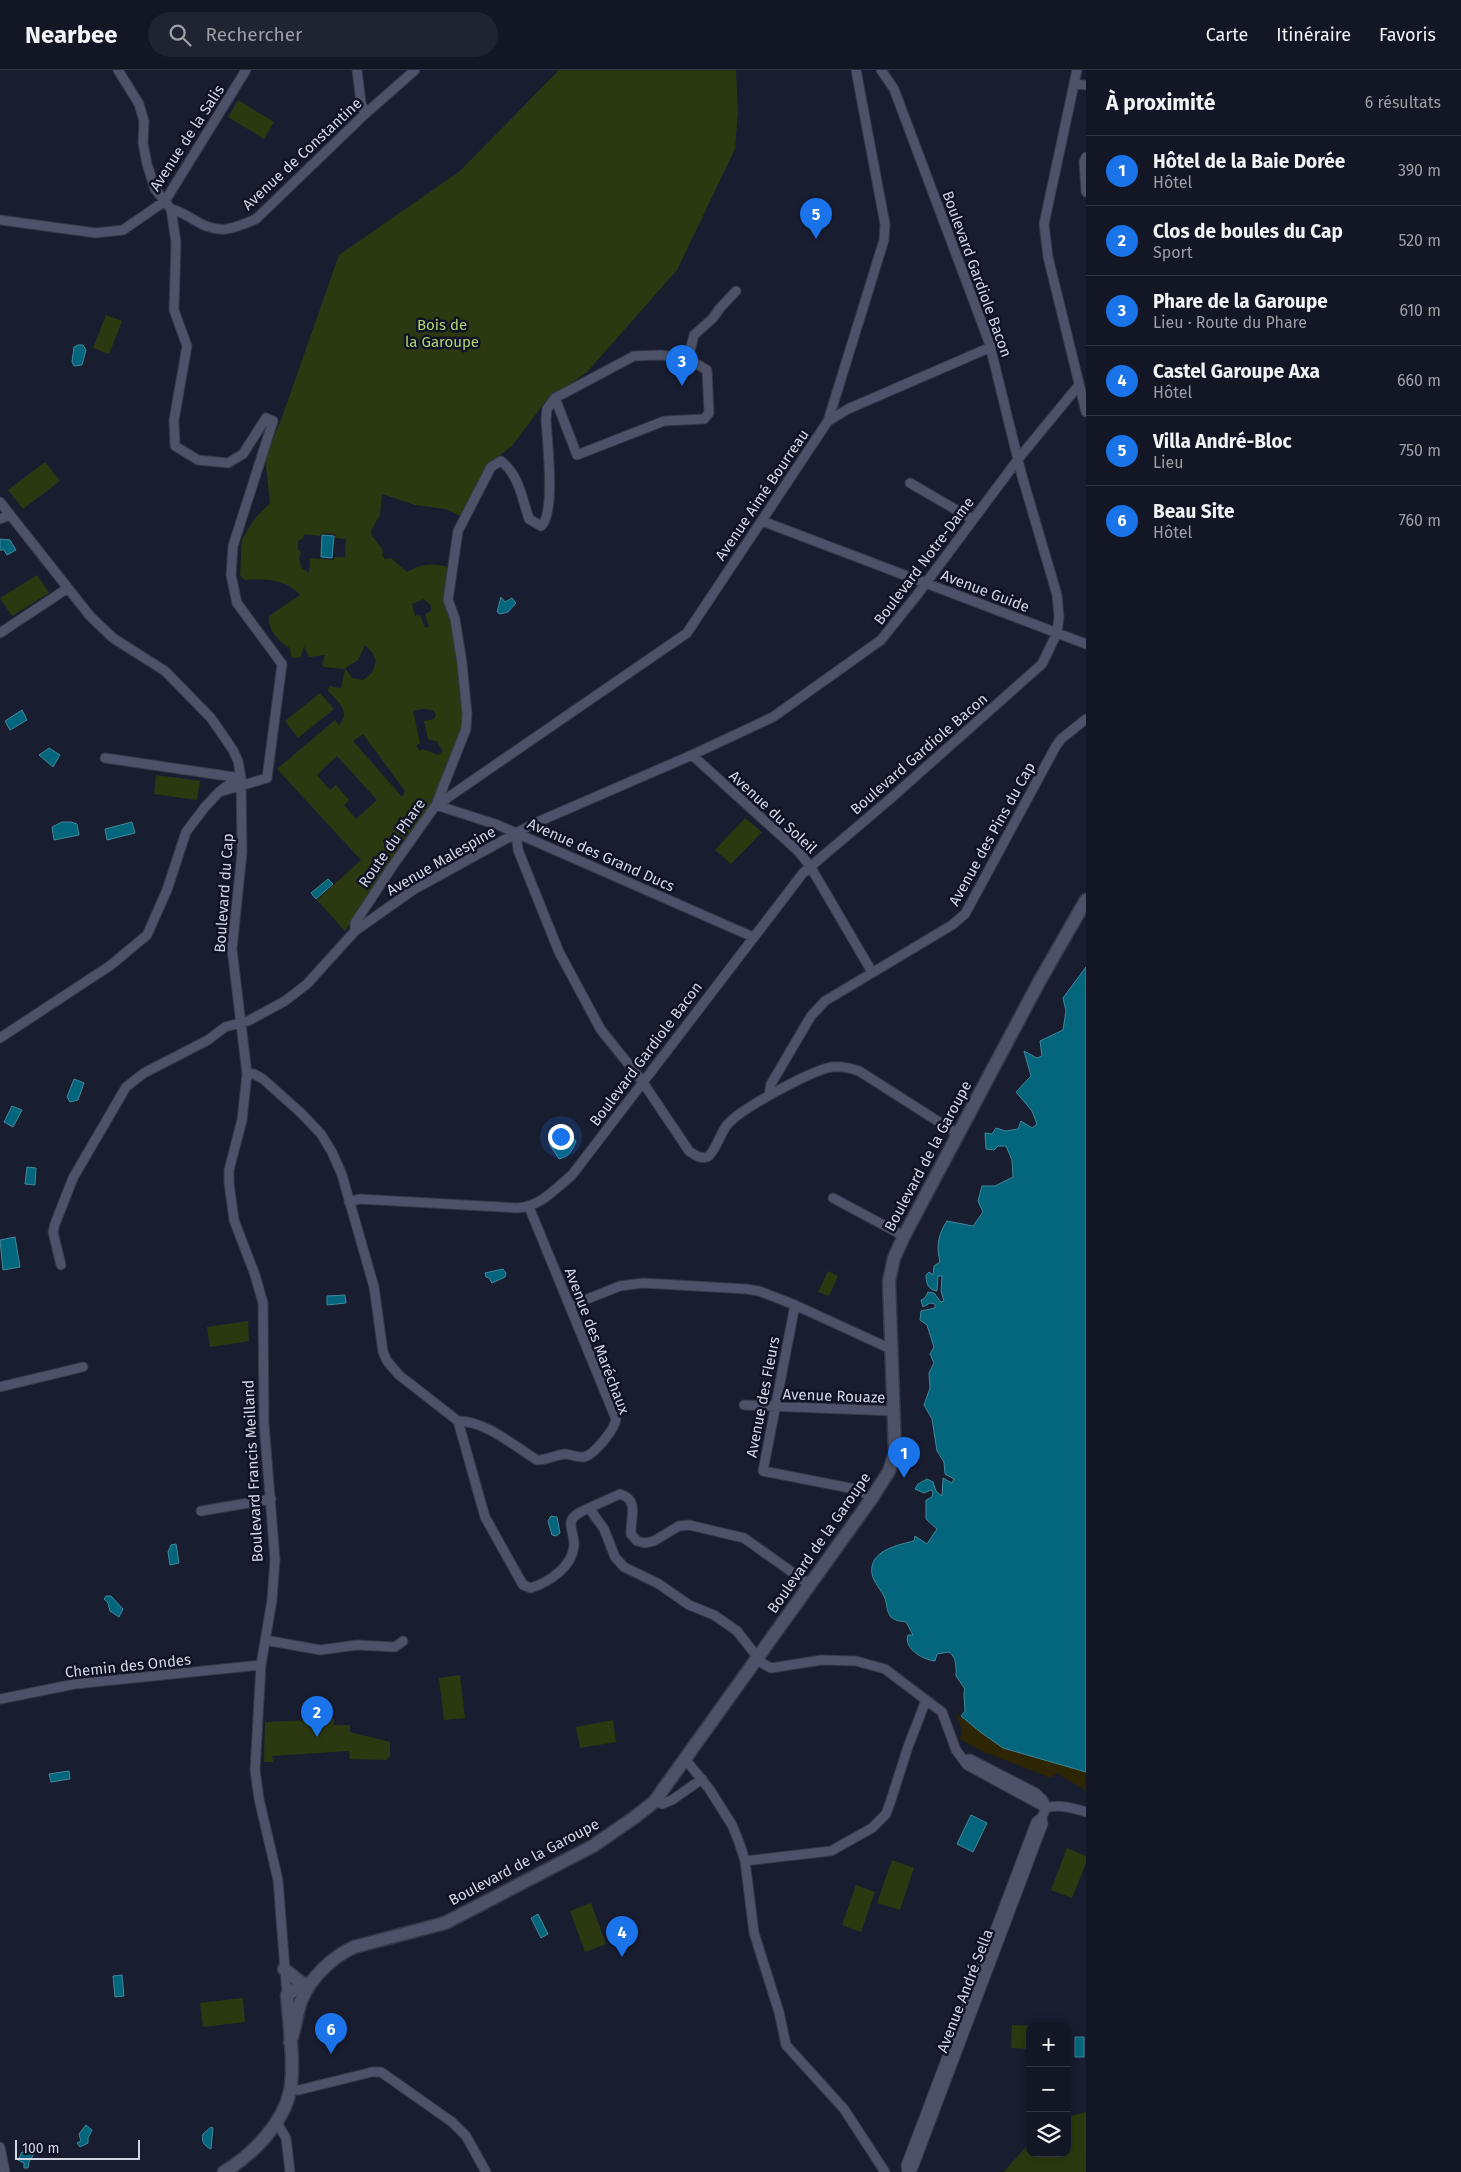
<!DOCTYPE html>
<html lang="fr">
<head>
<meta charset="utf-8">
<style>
  :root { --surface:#131624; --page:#202331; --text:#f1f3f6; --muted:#9d9fa6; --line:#323541; --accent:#1a73e8 }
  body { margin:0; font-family:"Fira Sans",sans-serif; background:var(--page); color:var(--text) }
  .controls { position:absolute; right:15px; bottom:15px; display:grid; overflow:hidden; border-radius:10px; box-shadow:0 2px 12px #0003 }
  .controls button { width:45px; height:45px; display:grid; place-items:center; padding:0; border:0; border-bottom:1px solid var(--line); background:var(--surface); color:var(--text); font:25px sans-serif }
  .scale { position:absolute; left:15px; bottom:12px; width:125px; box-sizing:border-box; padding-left:5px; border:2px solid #d2d5e3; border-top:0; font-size:14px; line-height:18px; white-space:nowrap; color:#d2d5e3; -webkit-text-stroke:4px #101326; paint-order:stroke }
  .you { position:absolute; left:560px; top:1066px; width:18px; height:18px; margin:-12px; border:4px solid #fff; border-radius:50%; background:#1a73e8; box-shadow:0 0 0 8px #1a73e833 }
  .badge { display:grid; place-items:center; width:32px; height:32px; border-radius:50%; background:var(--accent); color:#fff; font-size:16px; font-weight:700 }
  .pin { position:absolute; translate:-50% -41px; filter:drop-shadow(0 1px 2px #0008) }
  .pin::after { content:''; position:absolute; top:26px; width:18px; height:15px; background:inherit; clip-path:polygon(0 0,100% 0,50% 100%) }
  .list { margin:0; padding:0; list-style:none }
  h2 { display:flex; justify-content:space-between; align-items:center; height:65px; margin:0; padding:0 20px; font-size:21px }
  h2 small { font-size:16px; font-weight:400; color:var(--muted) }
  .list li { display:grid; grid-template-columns:32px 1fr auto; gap:15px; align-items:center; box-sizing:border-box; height:70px; padding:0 20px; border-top:1px solid var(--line) }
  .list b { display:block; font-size:19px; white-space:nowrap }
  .list p { margin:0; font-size:16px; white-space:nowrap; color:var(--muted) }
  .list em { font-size:16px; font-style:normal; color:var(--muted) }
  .icon { flex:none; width:28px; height:28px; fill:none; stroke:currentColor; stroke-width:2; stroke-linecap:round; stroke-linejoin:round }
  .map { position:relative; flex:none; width:1086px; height:2102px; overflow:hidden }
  header { display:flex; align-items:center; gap:30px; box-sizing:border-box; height:70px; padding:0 25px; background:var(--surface); border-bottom:1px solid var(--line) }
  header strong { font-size:24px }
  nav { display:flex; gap:28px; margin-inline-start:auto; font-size:18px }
  .search { width:350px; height:45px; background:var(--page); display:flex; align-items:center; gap:12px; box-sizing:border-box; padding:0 18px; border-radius:28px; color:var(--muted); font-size:19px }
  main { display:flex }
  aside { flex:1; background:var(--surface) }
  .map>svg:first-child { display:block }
  .green { fill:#2c3910; fill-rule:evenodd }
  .sand { fill:#2d2504 }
  .water { fill:#04667c; stroke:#42879b }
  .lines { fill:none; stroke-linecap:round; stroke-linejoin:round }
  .street-casing { stroke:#363848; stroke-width:11 }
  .secondary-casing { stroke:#363848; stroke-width:15 }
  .street { stroke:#4d5268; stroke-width:9 }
  .secondary { stroke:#4d5268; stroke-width:12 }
  .labels { text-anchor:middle; stroke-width:5; stroke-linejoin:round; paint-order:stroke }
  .street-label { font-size:15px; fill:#d2d5e3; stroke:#101326 }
  .park-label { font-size:15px; fill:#b0d46e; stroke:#101326 }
</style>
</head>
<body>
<header>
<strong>Nearbee</strong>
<div class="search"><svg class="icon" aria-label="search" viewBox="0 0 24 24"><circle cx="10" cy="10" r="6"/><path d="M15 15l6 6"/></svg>Rechercher</div>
<nav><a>Carte</a><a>Itinéraire</a><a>Favoris</a></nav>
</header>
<main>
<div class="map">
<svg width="1086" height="2102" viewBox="0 0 1086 2102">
  <rect width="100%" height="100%" fill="#191d30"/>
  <!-- green -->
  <path class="green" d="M559,0H736L738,41L735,79L677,200L587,302L545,332L512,376L488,394L467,433L463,447L445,439L415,435L382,424L380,445L371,460L372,466L383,480L382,485L385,489L391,488L407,502C421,494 430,493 446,496L450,503L448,530L467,644L436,735L421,750L395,784L345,861L317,830L361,790L277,699L335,650L339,655C352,643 337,630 328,621L329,616L341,618L345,599L324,597L322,594L325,585L309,587L304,576L301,587L294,588L291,586L290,578C279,572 267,559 269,546L300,525C287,509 263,508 245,510L240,506L242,469L256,447L270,433L265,388L281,350L339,185L460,101ZM322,463L335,464V468L346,469L345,487H334V490L310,488L309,503L302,498L299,489L301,482L298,479V471L302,469L305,464L320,466ZM424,529L431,536V541L425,544L429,557L425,558L420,545L415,546L412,534ZM365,575L372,582L376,591L372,603L363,610L352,608L345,598L358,590ZM422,639L433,640L436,645L434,649L424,651L428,669L438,672V674L443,681L438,685L423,679L420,681L416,676L420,673L413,641ZM363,664L405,721L402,727L353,671ZM337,686L377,730L356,749L344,735L349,730L336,715L330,720L317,705Z
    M238,30L274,52L264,69L228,47Z
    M106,245L122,251L109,284L93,278Z
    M45,392L60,411L23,439L8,420Z
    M37,505L49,523L12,546L0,528Z
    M320,623L334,639L298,668L285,651Z
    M156,705L200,711L197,730L154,724Z
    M745,748L762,762L731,794L715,780Z
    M828,1201L838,1206L829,1226L818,1222Z
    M248,1251L249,1271L210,1277L207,1257Z
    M460,1605L465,1648L444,1650L439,1608Z
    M334,1649V1655H350V1662L390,1672V1686L386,1690L350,1689L349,1681L272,1686L273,1692H264L265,1652Z
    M613,1650L616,1672L580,1678L576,1657Z
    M1067,1778L1086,1786V1793L1072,1828L1051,1820Z
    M892,1790L914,1798L900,1840L877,1833Z
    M856,1815L875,1822L861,1862L842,1855Z
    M591,1833L606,1874L585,1882L570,1841Z
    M243,1928L245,1952L203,1957L200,1933Z
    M1012,1955L1035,1956H1030V1979L1011,1978Z
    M1086,2042V2102H1004L1030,2072V2083H1067V2047Z"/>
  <!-- sand -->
  <path class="sand" d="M955,1643L1004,1678L1086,1702V1721L1057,1703L1051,1708L984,1682L960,1669L962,1659Z"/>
  <!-- water -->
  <path class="water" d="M78,275H83L86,280L82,295L74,296L72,292L74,277Z
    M322,465L334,466L332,488L321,487Z
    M0,469L10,470L16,480L7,485L4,480H0Z
    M501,527L505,532L512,528L516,533L508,542L500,544L497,542Z
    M22,640L27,650L10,660L5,651Z
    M49,678L60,685L53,697L39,685Z
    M62,752H71L77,754L79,765L54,770L52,757Z
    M132,752L135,763L107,770L105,759Z
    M328,809L333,814L316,829L311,823Z
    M1086,897V1702L1003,1678L979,1661L961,1646L965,1641L964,1623L965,1619L956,1606C956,1597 957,1588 949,1582L937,1584L935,1591C924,1590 903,1579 908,1565H913L906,1552C900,1551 895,1551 891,1547C887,1542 887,1537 886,1532C883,1518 867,1510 873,1493C878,1479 901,1474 914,1471L915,1466L927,1474L937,1459L926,1449V1430L932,1427L933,1422L931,1420L924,1423L915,1419L918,1414L927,1409L933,1412L936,1421L942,1426L943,1408L952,1413L954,1409L945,1404L944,1392L937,1381L932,1349L924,1335L930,1318L929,1303L934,1293L930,1284L934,1277L927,1255L920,1250L921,1241L935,1238V1234L930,1233L923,1237L921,1230L925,1228L928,1222L934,1223L941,1232L944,1231L941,1221L942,1206H938L937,1221C928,1220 926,1213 926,1205L929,1202L933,1205L934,1196L940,1192C936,1176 938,1165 947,1151L973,1156L983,1142L978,1131L982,1116H995L1013,1107L1012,1090L1006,1076H998L994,1080L986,1079L985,1063L992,1064L996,1058L1006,1061L1018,1059L1021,1051L1032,1058L1037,1054L1032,1041L1016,1022L1031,1006L1024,981L1037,988L1042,986L1040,971L1063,960L1066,941L1063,928Z
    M74,1009L84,1013L78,1030L70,1032L67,1027Z
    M12,1036L22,1040L13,1057L4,1052Z
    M571,1066L576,1071C572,1081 570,1086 559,1089L550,1075L551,1070L563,1071Z
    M27,1097L36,1098L35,1115L25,1114Z
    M15,1167L20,1197L3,1200L0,1170Z
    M503,1199L506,1203L505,1207L492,1213L489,1208L486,1207L485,1203Z
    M345,1225L346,1233L327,1235V1226Z
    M551,1446L557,1447L560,1463L556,1466L552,1465L548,1451Z
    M176,1474L179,1493L170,1495L168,1482L171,1475Z
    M106,1526H111L123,1539L119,1547L110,1541L108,1533L104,1529Z
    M69,1701L70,1709L51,1712L49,1704Z
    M971,1745L987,1753L973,1782L957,1774Z
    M538,1844L548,1864L541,1868L531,1848Z
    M122,1905L124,1926L115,1927L113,1906Z
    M1075,1967H1084V1987H1075Z
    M86,2055L92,2060L88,2068V2073L80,2077L77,2073L81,2071L79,2064Z
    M211,2057L213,2058L211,2079C204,2076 201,2071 203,2064Z
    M32,2075L37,2079L29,2092L28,2098H24V2093L18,2090L22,2082H26Z"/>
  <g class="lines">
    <!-- street casing -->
    <g class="street-casing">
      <path id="street" d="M118,0L139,34L144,51L143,73L147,94L155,119L171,139L176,172L174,240L187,276L174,350L175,376L198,390L228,393L243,384L266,348L273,351L233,476L231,505L237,533L282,594L267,708L219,722
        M357,0L361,33L365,44
        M1077,0L1044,154L1048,187L1086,342
        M1074,14L1086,15
        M1086,87L1084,92L1086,122
        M171,139C180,141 188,146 196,151C219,165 233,159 256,149L365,44L415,0
        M0,150L96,163L123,160L165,131L246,0
        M688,289L694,265L713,248L720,238L736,221
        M828,351L848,339L991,277
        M910,413L972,449
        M0,432L90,546L113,568L165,601L211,648L233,680L238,691L241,708L242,783L232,879L247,1004L242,1050L229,1100V1113L234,1150L255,1205L263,1233L264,1353L275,1489L272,1530L261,1595L255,1700L259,1729L278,1810L287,1925
        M0,449L10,445
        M762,451L1086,574
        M0,563L68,518
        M692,685L798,781L810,796L872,902
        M105,688L241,708
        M436,735L498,755L753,867
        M437,735L687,563L828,351L884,170L885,154L856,0
        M516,762L518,780L559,882L601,960L642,1011L689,1081C695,1085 700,1089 707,1087C714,1084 721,1062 727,1055C740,1039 812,1000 832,997C841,996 850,998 859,1001L958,1064
        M355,861V853L394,794L436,735L466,659L467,644L462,593L455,549L448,530L458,461L491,397L501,391C519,405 522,428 529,449L541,456C556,444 547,370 546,349L547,339L555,328L634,286L661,285L688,289L707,300L709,343L704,349L664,351L577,385L555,328
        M0,968L111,895L147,865L167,820L186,762L205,737L219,722L233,711L241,708
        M247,1004H254L263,1009L301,1043L321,1064L332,1082L342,1105L374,1217L383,1282L387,1291L399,1305L458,1351L485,1447L523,1515L531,1518C549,1512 572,1497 574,1476C575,1468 570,1460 571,1452C573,1444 583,1441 589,1438L604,1459L615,1487L624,1497L659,1514L689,1535L714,1545L737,1561L762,1593L771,1598L822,1590L856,1591L885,1599L942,1642L956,1680L967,1695L1046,1738C1060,1734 1073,1738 1086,1742
        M769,1025L771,1014L811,946L825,931L952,855L965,844L1056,676L1061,669L1086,649
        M833,1128L904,1166
        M349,1132L359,1129L517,1138C540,1137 555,1119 572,1105L803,803L890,729L1042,594L1057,563L1059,547L1057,525L1022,406L989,272L894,19L881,0
        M61,1195L53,1162L55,1154L73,1108L126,1017L144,1003L208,970L225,957L248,951L285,931L307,914L355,861L413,820L533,754L692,685L773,647L881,570L917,525L1019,388L1079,315
        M795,1235L763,1401L860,1420L872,1428
        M570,1236L620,1216L643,1213L746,1219L759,1221L795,1235L893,1280
        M0,1317L83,1297
        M744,1335L893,1341
        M458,1351C486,1351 514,1376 537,1390C547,1390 555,1385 565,1384C571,1384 577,1388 584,1387C594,1385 615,1359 616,1349L529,1137
        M589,1438L620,1424C640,1430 630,1448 631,1464L637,1471L645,1473L654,1471L679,1456L689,1455L744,1468L810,1515
        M201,1441L271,1429
        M265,1570L320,1580L357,1575L395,1577L403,1571
        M0,1629L75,1614L261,1595
        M686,1690L710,1720L732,1755L739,1772L745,1791L754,1863L779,1942L786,1975L844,2039L885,2102
        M964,1690L970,1689L1036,1723L1043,1730L1046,1737
        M654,1732L662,1734L672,1730L702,1709
        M745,1791L831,1781L872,1758L886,1744L890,1733L908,1677L926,1630
        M290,2020H299L372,2002H381L452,2052L466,2066L486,2102
        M276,2051L286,2068L290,2102
        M0,2077L5,2102
        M907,2102L906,2095L910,2085L1036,1752L1042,1747L1046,1738
        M907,2102L913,2098L1043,1754L1042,1747"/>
    </g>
    <!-- secondary casing -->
    <g class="secondary-casing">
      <path id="secondary" d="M284,1899L303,1914
        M290,1972C296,1959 296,1944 301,1931C311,1907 332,1887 354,1877L445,1853L593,1776L635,1747L654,1732L872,1428L889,1401L895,1383L889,1211L894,1188L904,1166L1039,912L1086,830
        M224,2102C252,2085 283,2054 290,2021C295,1997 289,1951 287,1925L303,1914L311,1913"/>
    </g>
    <!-- street -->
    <use href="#street" class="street"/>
    <!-- secondary -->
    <use href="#secondary" class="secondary"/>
  </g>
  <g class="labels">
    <!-- street labels -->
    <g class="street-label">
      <text transform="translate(187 68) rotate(-57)" y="5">Avenue de la Salis</text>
      <text transform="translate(302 84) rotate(-43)" y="5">Avenue de Constantine</text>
      <text transform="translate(977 204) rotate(70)" y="5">Boulevard Gardiole Bacon</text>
      <text transform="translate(762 425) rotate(-56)" y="5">Avenue Aimé Bourreau</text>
      <text transform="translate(924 491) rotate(-53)" y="5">Boulevard Notre-Dame</text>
      <text transform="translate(985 521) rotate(21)" y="5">Avenue Guide</text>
      <text transform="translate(919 684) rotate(-41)" y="5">Boulevard Gardiole Bacon</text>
      <text transform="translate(773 742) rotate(43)" y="5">Avenue du Soleil</text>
      <text transform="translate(992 764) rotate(-61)" y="5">Avenue des Pins du Cap</text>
      <text transform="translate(392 773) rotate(-55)" y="5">Route du Phare</text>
      <text transform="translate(601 785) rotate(24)" y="5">Avenue des Grand Ducs</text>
      <text transform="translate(441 791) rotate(-30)" y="5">Avenue Malespine</text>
      <text transform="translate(224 823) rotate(-86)" y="5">Boulevard du Cap</text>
      <text transform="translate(646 984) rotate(-53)" y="5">Boulevard Gardiole Bacon</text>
      <text transform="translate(928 1086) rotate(-62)" y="5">Boulevard de la Garoupe</text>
      <text transform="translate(597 1271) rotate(69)" y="5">Avenue des Maréchaux</text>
      <text transform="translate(834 1326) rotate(2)" y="5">Avenue Rouaze</text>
      <text transform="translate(763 1327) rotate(-79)" y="5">Avenue des Fleurs</text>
      <text transform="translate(253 1401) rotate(-93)" y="5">Boulevard Francis Meilland</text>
      <text transform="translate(819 1473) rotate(-55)" y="5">Boulevard de la Garoupe</text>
      <text transform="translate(128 1596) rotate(-6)" y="5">Chemin des Ondes</text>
      <text transform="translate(524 1792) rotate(-28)" y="5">Boulevard de la Garoupe</text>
      <text transform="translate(965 1921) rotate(-69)" y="5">Avenue André Sella</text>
    </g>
    <!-- park labels -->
    <g class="park-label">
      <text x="442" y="260">Bois de<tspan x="442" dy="17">la Garoupe</tspan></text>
    </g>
  </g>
</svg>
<div class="controls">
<button>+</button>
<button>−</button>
<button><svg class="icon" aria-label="layers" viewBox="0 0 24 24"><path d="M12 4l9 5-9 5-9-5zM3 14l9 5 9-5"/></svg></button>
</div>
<div class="scale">100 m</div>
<div class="you"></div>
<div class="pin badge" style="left:904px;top:1408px">1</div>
<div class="pin badge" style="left:317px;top:1667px">2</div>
<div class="pin badge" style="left:682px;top:316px">3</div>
<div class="pin badge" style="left:622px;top:1887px">4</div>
<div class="pin badge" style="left:816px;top:169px">5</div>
<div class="pin badge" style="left:331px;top:1984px">6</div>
</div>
<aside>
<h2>À proximité<small>6 résultats</small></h2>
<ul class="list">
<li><span class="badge">1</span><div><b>Hôtel de la Baie Dorée</b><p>Hôtel</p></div><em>390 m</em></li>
<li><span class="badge">2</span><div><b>Clos de boules du Cap</b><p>Sport</p></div><em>520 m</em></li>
<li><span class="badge">3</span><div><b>Phare de la Garoupe</b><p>Lieu · Route du Phare</p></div><em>610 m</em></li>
<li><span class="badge">4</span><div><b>Castel Garoupe Axa</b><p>Hôtel</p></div><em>660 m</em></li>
<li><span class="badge">5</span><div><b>Villa André-Bloc</b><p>Lieu</p></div><em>750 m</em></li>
<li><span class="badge">6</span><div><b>Beau Site</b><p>Hôtel</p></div><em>760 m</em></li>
</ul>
</aside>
</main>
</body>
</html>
